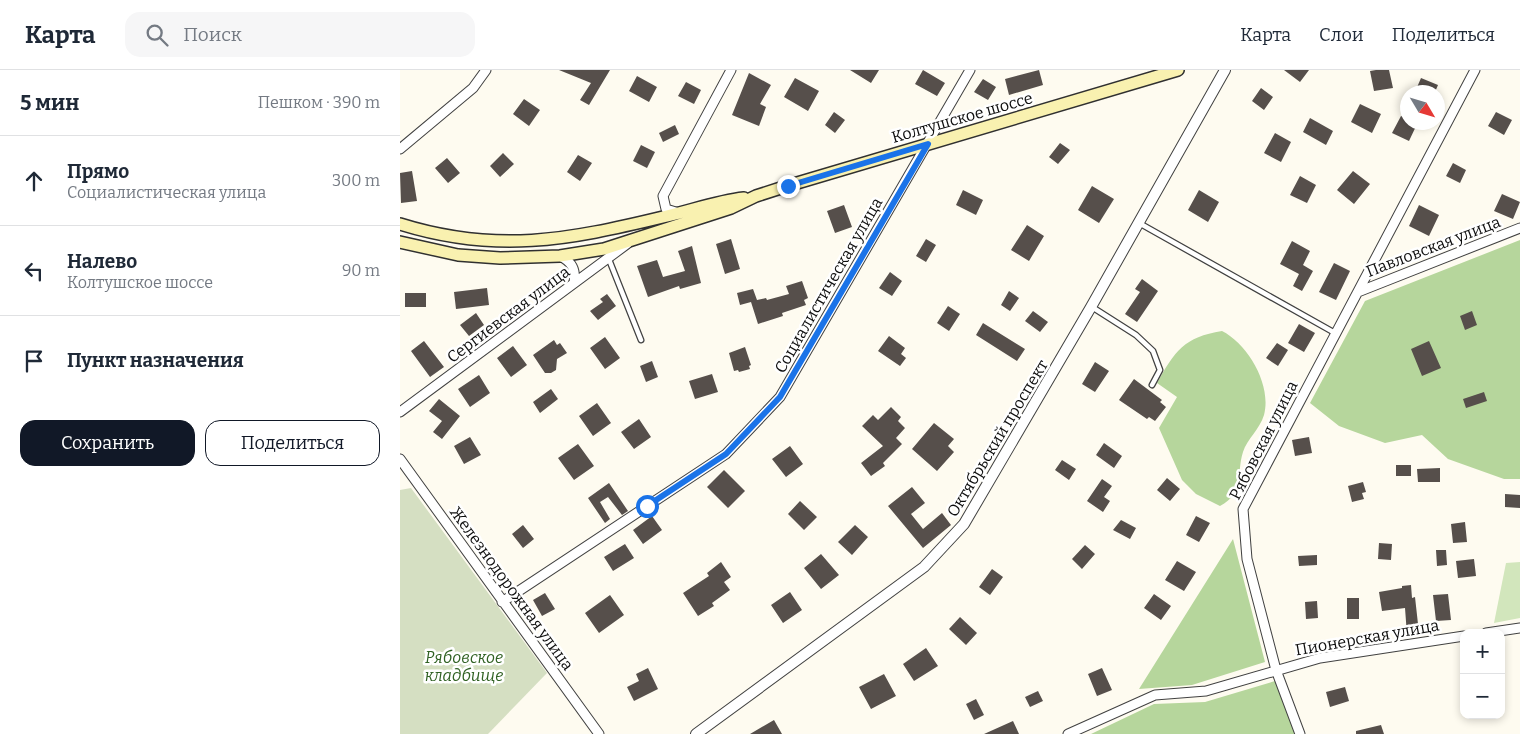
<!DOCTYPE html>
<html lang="ru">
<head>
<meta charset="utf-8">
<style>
  :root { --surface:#fff; --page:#f6f6f7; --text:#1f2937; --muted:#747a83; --line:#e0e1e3; --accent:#111827 }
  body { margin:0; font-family:Bitter,serif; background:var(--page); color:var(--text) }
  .controls { position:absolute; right:15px; bottom:15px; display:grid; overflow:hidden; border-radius:10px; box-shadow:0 2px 8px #0003 }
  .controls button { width:45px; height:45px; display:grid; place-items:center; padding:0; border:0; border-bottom:1px solid var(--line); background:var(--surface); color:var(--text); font:25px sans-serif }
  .compass { position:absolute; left:1000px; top:15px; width:45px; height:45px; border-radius:50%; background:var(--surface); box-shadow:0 2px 8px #0003; rotate:128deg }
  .stop { position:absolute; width:15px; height:15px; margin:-11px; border:4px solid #1a73e8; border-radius:50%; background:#fff }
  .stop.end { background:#1a73e8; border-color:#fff; box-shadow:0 1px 5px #0008 }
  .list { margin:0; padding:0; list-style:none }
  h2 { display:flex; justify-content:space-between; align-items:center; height:65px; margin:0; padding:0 20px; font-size:21px }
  h2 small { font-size:16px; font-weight:400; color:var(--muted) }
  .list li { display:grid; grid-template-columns:32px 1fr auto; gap:15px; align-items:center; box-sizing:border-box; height:90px; padding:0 20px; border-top:1px solid var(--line) }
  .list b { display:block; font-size:19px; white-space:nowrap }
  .list p { margin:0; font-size:16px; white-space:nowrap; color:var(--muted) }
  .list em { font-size:16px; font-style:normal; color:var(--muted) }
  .actions { display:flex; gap:10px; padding:15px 20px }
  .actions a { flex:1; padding:11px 0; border:1px solid var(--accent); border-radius:15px; text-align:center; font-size:18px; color:var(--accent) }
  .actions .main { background:var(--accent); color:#fff }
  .icon { flex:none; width:28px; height:28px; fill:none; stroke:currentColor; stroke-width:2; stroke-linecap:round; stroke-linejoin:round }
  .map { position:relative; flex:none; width:1120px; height:664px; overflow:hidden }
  header { display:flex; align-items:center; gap:30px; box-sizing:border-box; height:70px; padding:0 25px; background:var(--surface); border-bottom:1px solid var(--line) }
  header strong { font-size:24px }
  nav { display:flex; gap:28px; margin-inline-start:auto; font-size:18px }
  .search { width:350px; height:45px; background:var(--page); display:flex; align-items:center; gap:12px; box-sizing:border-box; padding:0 18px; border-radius:15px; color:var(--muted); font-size:19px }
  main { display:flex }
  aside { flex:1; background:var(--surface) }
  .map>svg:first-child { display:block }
  .green { fill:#d2e6bc }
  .forest { fill:#b6d69c }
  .cemetery { fill:#d5dfc2 }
  .building { fill:#564f4b }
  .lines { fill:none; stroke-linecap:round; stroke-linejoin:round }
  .service-casing { stroke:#414141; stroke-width:7 }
  .minor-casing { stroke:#414141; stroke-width:11 }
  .tertiary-casing { stroke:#414141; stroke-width:12 }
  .secondary-casing { stroke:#303030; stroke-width:14 }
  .service { stroke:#fff; stroke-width:4.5 }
  .minor { stroke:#fff; stroke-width:9 }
  .tertiary { stroke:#fff; stroke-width:10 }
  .secondary { stroke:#f9f1b0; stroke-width:11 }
  .route { stroke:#1a73e8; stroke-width:6 }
  .labels { text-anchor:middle; stroke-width:5; stroke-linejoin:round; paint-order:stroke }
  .street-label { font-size:16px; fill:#0e0e0e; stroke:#fff }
  .park-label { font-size:16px; font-style:italic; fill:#306123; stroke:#fff }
</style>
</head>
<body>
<header>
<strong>Карта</strong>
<div class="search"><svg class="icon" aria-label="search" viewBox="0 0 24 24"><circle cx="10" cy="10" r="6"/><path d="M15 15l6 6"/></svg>Поиск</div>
<nav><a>Карта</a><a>Слои</a><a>Поделиться</a></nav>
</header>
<main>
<aside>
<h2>5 мин<small>Пешком · 390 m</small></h2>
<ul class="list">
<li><svg class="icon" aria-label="ahead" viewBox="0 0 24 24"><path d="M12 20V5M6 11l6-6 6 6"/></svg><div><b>Прямо</b><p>Социалистическая улица</p></div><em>300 m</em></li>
<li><svg class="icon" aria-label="left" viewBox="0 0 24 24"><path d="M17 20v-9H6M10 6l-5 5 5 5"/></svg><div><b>Налево</b><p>Колтушское шоссе</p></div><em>90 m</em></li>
<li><svg class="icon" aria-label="arrive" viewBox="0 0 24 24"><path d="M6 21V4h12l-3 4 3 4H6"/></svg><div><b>Пункт назначения</b></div></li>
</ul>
<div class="actions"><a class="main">Сохранить</a><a>Поделиться</a></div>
</aside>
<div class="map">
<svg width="1120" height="664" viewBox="0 0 1120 664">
  <rect width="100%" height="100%" fill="#fefbf0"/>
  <!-- green -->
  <path class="green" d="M1120,492V548L1094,553L1106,493Z"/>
  <!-- forest -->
  <path class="forest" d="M1120,170V409H1104L1048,389L1022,365L985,373L939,356L910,333L965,231Z
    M822,261C848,274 872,315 864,345C860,359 847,369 843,382C836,404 845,423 820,436L796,424L782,410L759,358L777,327L757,313C775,281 784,267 822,261Z
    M833,469L865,592L792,615L739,619Z
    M875,611L895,664H691L754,634L805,632Z"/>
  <!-- cemetery -->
  <path class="cemetery" d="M11,418L147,603L88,664H0V420Z"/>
  <!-- building -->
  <path class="building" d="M159,0H210L189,35L180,30L191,13Z
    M450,0H479L471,13Z
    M523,0L545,13L537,26L515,14Z
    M639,0L643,15L609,25L605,9Z
    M884,0H909L900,12Z
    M976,0H989L993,18L974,21L970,1Z
    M349,3L371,15L360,34L366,37L359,56L332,45Z
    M237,6L257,17L249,32L229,21Z
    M395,8L419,21L408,41L384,27Z
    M1021,8L1038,15L1035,22H1015Z
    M583,9L596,17L588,30L574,22Z
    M286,12L301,20L294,34L278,26Z
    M861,18L873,27L864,40L852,31Z
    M124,29L140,40L129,56L113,44Z
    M960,34L981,44L972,63L951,52Z
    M434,42L445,50L435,63L425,55Z
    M1096,42L1112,50L1104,65L1088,56Z
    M1001,46L1008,49V52H1018L1009,71L992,63Z
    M910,48L933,61L926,75L903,62Z
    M275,55L279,64L263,72L259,63Z
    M875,63L891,72L881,92L864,83Z
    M660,73L670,80L658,94L649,87Z
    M241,75L255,82L247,98L233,91Z
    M103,83L114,94L100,107L90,96Z
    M178,85L192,93L180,111L167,102Z
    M47,88L60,103L48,113L35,98Z
    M1053,93L1066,100L1060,113L1046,106Z
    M12,101L17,131L1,133L0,103Z
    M953,101L970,114L954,134L937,120Z
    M900,106L916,115L907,133L890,125Z
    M692,116L714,129L699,153L678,140Z
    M563,120L583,130L576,145L556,135Z
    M799,120L819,132L808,152L788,140Z
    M1102,124L1120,132L1113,149L1094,141Z
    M444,135L452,157L435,163L427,141Z
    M1019,135L1039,145L1029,166L1009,156Z
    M627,155L644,166L629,191L611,180Z
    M331,169L340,199L325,204L316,174Z
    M526,169L536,175L526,192L516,186Z
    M892,171L910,181L903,195L913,201L902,221L893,216L899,204L880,194Z
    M292,176L301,213L280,219L279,216L248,227L237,196L257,190L263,207L285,201L278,181Z
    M934,193L950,201L936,230L919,222Z
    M490,202L502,211L492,226L479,218Z
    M742,209L758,221L737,252L725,244L740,222L735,219Z
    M402,211L408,228L404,230L406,235L382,243L383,246L358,254L351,232L340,235L337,223L353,219L357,230L366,228L367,230L389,224L386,216Z
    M87,218L89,235L56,239L54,222Z
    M609,221L619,228L610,241L601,235Z
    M5,223H26V237H5Z
    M207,224L216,236L198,250L190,241L203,232L200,229Z
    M548,236L560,244L549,261L537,253Z
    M633,241L648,252L640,262L625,251Z
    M1072,241L1077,255L1065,260L1060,246Z
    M76,243L84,255L69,266L60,255Z
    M583,253L625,279L617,291L576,265Z
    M899,254L915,263L904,282L888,273Z
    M489,266L505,278L501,284L506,288L500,296L478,281Z
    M205,267L220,288L205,299L190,278Z
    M154,270L157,275L160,273L167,283L157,289L156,300L151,303H145L133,285Z
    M24,271L44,297L30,307L11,281Z
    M1029,271L1041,298L1022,306L1011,279Z
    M877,273L888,280L878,296L866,288Z
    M113,276L127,295L111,307L97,288Z
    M345,277L351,295L349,296L350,299L339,302L338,300L334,301L329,283Z
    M252,291L258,307L246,312L240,296Z
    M695,292L709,301L695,322L682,314Z
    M312,304L318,322L295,329L289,311Z
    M79,305L90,323L70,337L58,319Z
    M734,309L762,330L760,332L766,337L755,351L749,347L747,349L719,330Z
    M151,319L158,329L140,343L133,332Z
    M1084,322L1087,331L1066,338L1063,329Z
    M39,329L60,346L42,369L33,362L42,351L29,341Z
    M197,333L211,353L193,366L179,346Z
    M491,337L501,347L498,351L505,358L496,368L502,374L483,393L485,396L471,406L461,393L483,376L462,356L473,345L478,350Z
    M239,349L251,367L234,379L221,362Z
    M534,353L554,369L548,376L554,382L537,401L512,379Z
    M70,367L81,385L64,394L54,376Z
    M909,367L912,383L895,386L892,370Z
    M704,373L722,386L714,398L696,385Z
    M178,374L194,396L174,410L158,388Z
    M390,376L403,394L386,407L372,389Z
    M662,390L676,399L669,410L655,400Z
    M996,395H1011V406H996Z
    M1040,398V412H1018L1017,399Z
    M324,400L345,421L328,438L307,417Z
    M767,408L780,419L770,431L757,420Z
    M702,409L712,416L704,427L710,431L703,442L687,431Z
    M963,412L966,422L962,423L964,429L952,432L948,416Z
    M209,413L228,441L222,445L208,427L200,432L210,449L205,453L188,428Z
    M512,417L525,433L511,444L523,459L542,443L551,455L523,478L488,436Z
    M1105,424L1120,425V438L1105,437Z
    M400,431L417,447L404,460L388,444Z
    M252,446L262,460L243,474L233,460Z
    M796,446L810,453L799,472L786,465Z
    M721,450L736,458L730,469L713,460Z
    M1065,452L1067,472L1053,473L1051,454Z
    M123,455L134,469L123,478L112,464Z
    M455,455L468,467L452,485L438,472Z
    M979,473L992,474L991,490L978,489Z
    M225,474L234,488L213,501L204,487Z
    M685,475L695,484L682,499L672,489Z
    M1036,480H1046L1047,495L1037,496Z
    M421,484L439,505L421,519L404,498Z
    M917,485V495L899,496L898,486Z
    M1074,489L1076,506L1058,508L1056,491Z
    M777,491L796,502L784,521L765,510Z
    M321,492L331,507L324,512L330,520L312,533L314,536L298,546L283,523L309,506L307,503Z
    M592,499L603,507L590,525L579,517Z
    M1011,515L1012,528L1015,527L1019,563L1007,565L1005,538L982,541L979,522L1002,518V516Z
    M390,522L402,540L383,553L371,535Z
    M145,523L155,539L142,546L133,530Z
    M754,524L771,536L761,550L744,538Z
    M1048,524L1051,550L1036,551L1033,525Z
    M210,525L224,545L199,563L185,543Z
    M947,528H959V549H947Z
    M917,531L918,548L906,549L905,532Z
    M560,547L577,563L566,575L549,559Z
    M526,578L538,596L514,611L503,594Z
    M248,598L258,619L234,631L227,617L239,611L236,604Z
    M702,598L712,620L697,626L688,604Z
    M484,604L496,626L471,639L459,617Z
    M945,617L949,631L930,637L926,622Z
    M638,621L643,631L630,637L625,627Z
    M576,629L584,645L574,650L566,634Z
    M374,650L382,664H350Z
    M613,651L619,664H584Z
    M981,655L984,664H956V661Z"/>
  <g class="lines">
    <!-- service casing -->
    <g class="service-casing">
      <path id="service" d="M739,153L935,263
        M208,187L241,270
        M692,237L736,265L753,281L760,300L752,315"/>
    </g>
    <!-- minor casing -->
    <g class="minor-casing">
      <path id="minor" d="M0,79L73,18L86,0
        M279,143L266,139L263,126L331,0
        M160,186C172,192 176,199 174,213
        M958,222L1120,158
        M0,342L227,174
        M0,389L199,664
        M102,532L326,384L380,327L570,0
        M1086,563L1120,558
        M668,664L755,625L806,621L920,588L1064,566
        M900,664L876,600L847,489L843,439L1075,0"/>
    </g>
    <!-- tertiary casing -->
    <g class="tertiary-casing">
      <path id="tertiary" d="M296,664L524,497L564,454L691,237L825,0"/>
    </g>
    <!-- secondary casing -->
    <g class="secondary-casing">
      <path id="secondary" d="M0,154C96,184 168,170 263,147C290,141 317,131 344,128
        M0,172L58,185L100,188L160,186L204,179L331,138L356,126L387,116L778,0"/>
    </g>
    <!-- service -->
    <use href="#service" class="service"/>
    <!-- minor -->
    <use href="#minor" class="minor"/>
    <!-- tertiary -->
    <use href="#tertiary" class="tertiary"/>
    <!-- secondary -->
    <use href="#secondary" class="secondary"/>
  </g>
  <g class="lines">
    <!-- route -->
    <path class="route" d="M247,436L326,384L380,327L528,74L388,116"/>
  </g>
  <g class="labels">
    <!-- street labels -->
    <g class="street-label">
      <text transform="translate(562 47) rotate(-16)" y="6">Колтушское шоссе</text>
      <text transform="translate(1033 176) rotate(-21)" y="6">Павловская улица</text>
      <text transform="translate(428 215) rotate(-60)" y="6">Социалистическая улица</text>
      <text transform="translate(108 244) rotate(-37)" y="6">Сергиевская улица</text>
      <text transform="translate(597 368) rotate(-59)" y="6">Октябрьский проспект</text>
      <text transform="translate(863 370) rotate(-63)" y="6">Рябовская улица</text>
      <text transform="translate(112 518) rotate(54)" y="6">Железнодорожная улица</text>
      <text transform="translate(967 567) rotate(-10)" y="6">Пионерская улица</text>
    </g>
    <!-- park labels -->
    <g class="park-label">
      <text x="64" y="593">Рябовское<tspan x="64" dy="18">кладбище</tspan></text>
    </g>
  </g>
</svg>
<div class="controls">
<button>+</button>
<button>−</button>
</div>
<svg class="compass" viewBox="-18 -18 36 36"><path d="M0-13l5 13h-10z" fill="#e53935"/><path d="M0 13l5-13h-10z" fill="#747a83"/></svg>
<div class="stop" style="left:247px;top:436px"></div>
<div class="stop end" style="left:388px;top:116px"></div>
</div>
</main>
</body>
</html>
